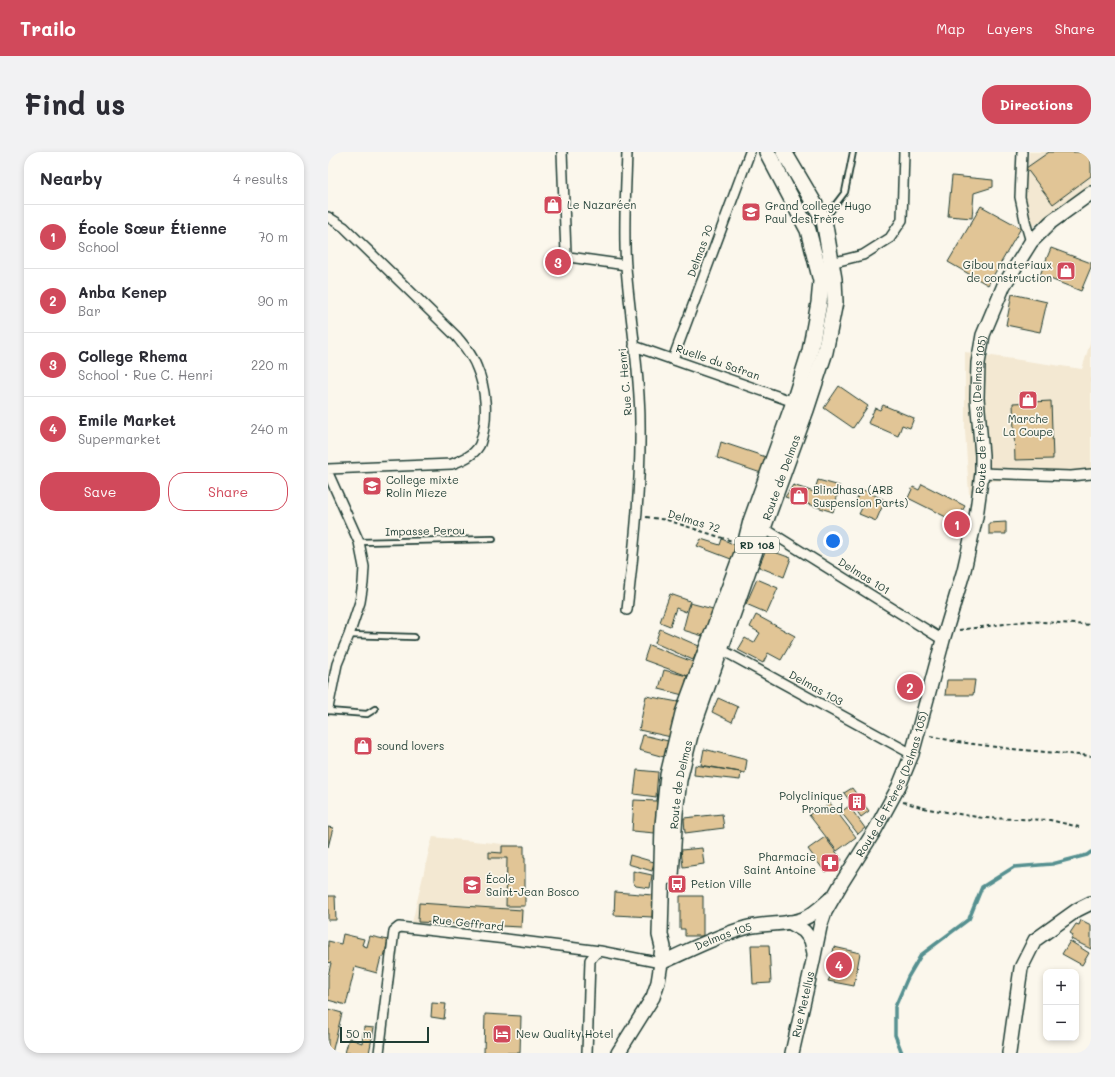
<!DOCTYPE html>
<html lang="en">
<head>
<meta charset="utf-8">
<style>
  :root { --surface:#fff; --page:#f2f2f3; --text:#2b2b33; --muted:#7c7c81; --line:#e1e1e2; --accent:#d1495b }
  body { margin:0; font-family:Mali,sans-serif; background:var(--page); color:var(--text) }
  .controls { position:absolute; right:12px; bottom:12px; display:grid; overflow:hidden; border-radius:8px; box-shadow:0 2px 6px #0003 }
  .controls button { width:36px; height:36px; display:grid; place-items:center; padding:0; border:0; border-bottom:1px solid var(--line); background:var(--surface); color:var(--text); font:20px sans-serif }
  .scale { position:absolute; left:12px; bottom:10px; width:89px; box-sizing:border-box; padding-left:4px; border:2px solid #1f3d34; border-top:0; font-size:11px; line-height:14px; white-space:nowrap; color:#1f3d34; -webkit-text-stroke:3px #fbf7ec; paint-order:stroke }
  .you { position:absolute; left:505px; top:389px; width:14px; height:14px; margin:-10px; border:3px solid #fff; border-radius:50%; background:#1a73e8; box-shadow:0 0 0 6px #1a73e833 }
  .badge { display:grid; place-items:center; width:26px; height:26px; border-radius:50%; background:var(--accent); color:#fff; font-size:13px; font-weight:700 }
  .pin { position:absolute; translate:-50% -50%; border:2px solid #fff; box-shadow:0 1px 4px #0006 }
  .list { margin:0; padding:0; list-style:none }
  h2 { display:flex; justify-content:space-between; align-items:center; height:52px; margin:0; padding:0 16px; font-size:17px }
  h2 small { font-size:13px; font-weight:400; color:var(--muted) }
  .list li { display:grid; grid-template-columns:26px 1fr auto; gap:12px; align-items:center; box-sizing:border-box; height:64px; padding:0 16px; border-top:1px solid var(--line) }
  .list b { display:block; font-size:15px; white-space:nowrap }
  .list p { margin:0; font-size:13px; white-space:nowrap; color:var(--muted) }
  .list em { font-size:13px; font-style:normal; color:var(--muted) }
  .actions { display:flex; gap:8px; padding:12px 16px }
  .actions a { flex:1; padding:9px 0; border:1px solid var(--accent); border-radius:16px; text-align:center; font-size:14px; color:var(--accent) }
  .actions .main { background:var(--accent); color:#fff }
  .map { position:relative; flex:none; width:763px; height:901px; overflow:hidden; border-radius:16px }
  header { display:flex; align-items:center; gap:24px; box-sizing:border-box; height:56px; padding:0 20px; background:var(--accent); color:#fff }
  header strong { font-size:19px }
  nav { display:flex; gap:22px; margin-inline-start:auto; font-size:14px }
  .intro { display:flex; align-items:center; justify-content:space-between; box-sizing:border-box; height:96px; padding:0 24px }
  h1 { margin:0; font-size:28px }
  .button { padding:10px 18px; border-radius:16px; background:var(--accent); color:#fff; font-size:14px; font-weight:700 }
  main { display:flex; gap:24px; padding:0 24px }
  aside { flex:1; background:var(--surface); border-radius:16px; box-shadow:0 2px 6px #0003 }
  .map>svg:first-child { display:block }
  .built { fill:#f3e8d2 }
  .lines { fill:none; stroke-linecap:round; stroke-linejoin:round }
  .stream { stroke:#549090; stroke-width:3.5 }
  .building { fill:#e1c596; stroke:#1f3d34 }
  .lane-casing { stroke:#1f3d34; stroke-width:8 }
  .street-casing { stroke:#1f3d34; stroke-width:12 }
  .secondary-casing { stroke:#1f3d34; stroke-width:16 }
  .primary-casing { stroke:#1f3d34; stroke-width:18 }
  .path { stroke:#1f3d34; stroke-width:2; stroke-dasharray:4 3; stroke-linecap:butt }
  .lane { stroke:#fbf7ec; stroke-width:4.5 }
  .street { stroke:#fbf7ec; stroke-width:9 }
  .secondary { stroke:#fbf7ec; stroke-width:13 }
  .primary { stroke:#fbf7ec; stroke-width:15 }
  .labels { text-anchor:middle; stroke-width:3.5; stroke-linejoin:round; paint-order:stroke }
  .shield { fill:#fbf7ec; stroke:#61756b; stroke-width:1 }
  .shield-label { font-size:10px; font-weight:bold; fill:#1f3d34 }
  .poi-label { font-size:11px; fill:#1f3d34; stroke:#fbf7ec; text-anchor:start }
  .street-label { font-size:11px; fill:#1f3d34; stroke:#fbf7ec }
</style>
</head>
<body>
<header>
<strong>Trailo</strong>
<nav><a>Map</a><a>Layers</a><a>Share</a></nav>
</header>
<div class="intro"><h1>Find us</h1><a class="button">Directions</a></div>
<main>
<aside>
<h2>Nearby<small>4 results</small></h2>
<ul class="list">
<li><span class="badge">1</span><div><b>École Sœur Étienne</b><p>School</p></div><em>70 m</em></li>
<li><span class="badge">2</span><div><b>Anba Kenep</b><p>Bar</p></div><em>90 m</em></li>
<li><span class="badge">3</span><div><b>College Rhema</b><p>School · Rue C. Henri</p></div><em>220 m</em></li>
<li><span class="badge">4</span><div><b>Emile Market</b><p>Supermarket</p></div><em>240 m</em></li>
</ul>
<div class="actions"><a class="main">Save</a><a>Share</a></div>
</aside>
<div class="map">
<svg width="763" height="901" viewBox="0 0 763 901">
  <rect width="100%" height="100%" fill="#fbf7ec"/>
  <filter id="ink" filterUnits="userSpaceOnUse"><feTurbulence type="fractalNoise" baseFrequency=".025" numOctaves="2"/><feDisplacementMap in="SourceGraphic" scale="8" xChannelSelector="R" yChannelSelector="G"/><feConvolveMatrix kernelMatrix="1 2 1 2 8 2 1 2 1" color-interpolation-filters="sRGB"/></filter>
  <g filter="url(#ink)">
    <!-- built -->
    <path class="built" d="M701,0H763V32L704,75L696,46Z
      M763,188V327L660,329L658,346L641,342L637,278V200L754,217Z
      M105,685L195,694V777L84,771L102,694Z"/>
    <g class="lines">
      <!-- stream -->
      <path class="stream" d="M574,901L567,883V855L580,825L593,803L641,767L654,735L686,715L724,712L759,703L763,700"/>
    </g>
    <!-- building -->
    <path class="building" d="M721,0H763V24L725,52L698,16Z
      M624,24L665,28V35L646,41L644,66L620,64Z
      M653,54L693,76L660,133L620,110Z
      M723,96L763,111V115L753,139L712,123Z
      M684,142L719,150L712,180L678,173Z
      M511,234L540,254L525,276L496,256Z
      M723,249L725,307L687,308L685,251Z
      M555,253L586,266L582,276L574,273L570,284L540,271L547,256L552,258Z
      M393,290L438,305L433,321L389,306Z
      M490,328L512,334L505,360L457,345L465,333L486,340Z
      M594,332L637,354L628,370L580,346L585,335L591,338Z
      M533,337L557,348L548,369L531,362L534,356L526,353Z
      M678,370V382H661V371Z
      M373,387L392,393L394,387L409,394L403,407L369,394Z
      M438,397L463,406L456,425L431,415Z
      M429,427L450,436L439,461L418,452Z
      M342,442L362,449L358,460L348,456L342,474L332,470Z
      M362,451L385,457L378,485L355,478Z
      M428,463L467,484L453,508L440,501L435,511L410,498L417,486L426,491L432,481L422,475Z
      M332,477L371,494L365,508L327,491Z
      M321,493L365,510L360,524L316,508Z
      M336,518L359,524L355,543L331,537Z
      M619,528H647L645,543H617Z
      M318,544L350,550L343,585L311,578Z
      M390,546L410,555L404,570L384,560Z
      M315,583L340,589L336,605L311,598Z
      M376,597L419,608L417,621L373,613Z
      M367,613L413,620L412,628L366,623Z
      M309,618L330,620L328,645L306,642Z
      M524,636L541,659L533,665L516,641Z
      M306,648L329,649L327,681L304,679Z
      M502,651L528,685L509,699L481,663L492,655L494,658Z
      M521,654L537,676L530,682L513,660Z
      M394,662L396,676L357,681L356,666Z
      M0,675L5,676L0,695Z
      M497,685L514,708L497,720L480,697Z
      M174,694H196V706H197V754H178L179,706H161V700L174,701Z
      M374,696L376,712L355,715L353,698Z
      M302,703L326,710L324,719L300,712Z
      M305,719L324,723L322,736L308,734L307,733L305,730Z
      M287,740L325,743L324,765L286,763Z
      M0,744H7L8,768H0Z
      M352,744H375V784H357V777H352Z
      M91,751L194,758L193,775L90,770Z
      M753,768L763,773V797L743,787L745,783L742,781L748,772L751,773Z
      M15,782L36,787L34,793L39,795L42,784L60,788L56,805H53L49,821L27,815L18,853L0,848V824L3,811L0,810V789L13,792Z
      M742,789L761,801L754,813L734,802Z
      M423,793H441L443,831L425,832Z
      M506,795L532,801L526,834L500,829L501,827L506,819L509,807L504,806Z
      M104,851L118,852L116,867L103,865Z
      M0,857L14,861L4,901H0Z
      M157,862L193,864L192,901H156Z
      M36,875L46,876L41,901H17L21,886L34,891Z"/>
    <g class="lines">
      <!-- lane casing -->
      <g class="lane-casing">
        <path id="lane" d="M498,65L517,40L525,0
          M31,390L165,387
          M21,483L86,485
          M0,559L39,562L47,557"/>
      </g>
      <!-- street casing -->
      <g class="street-casing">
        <path id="street" d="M234,0L238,101L241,105L298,113
          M694,0L692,45L698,73L703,90
          M0,65L16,75L129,185C137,195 145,204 149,216C158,237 160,263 154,285C153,288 153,291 151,294C145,304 134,308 124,312L0,317
          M499,112L535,103L562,86L574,68L576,0
          M306,194L466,250
          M345,207L422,0
          M0,321L31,390L36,415L35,431L32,450L21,483L9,512L0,556
          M654,321L743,324L763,322
          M431,373L615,488
          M299,458C306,396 313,334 312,271C312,219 302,167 298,115C295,77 298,38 299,0
          M388,495L405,504L584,602
          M51,901L66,779L71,775L178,787L272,799L333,811
          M259,901L262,808L267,802L272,799"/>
      </g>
      <!-- secondary casing -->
      <g class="secondary-casing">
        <g id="secondary">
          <path d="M461,770L476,779L483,788L486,801"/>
          <path id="s1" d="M290,901L325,845L330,830L333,811C360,799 388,784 417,776C436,770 457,774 475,767C485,763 494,754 502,747"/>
          <path id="s2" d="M464,901L485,809L492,775L497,760L513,732L547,678L571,634L584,602L615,488L636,418L648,365L654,321V303L649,246L650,211L655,183L676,133L703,90L723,70L763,41"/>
          <path d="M681,901L693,816L707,788L749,758L763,751"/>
        </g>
      </g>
      <!-- primary casing -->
      <g class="primary-casing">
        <g id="primary">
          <path id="s3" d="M343,724L347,661L351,628L362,583L435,376L478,258L497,200L507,150L506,127L496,68L456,0"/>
          <path d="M333,811L335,795L332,783L335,673L340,623L355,561L417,393L423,369L466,250L482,199L491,151L493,129L480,78L439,0"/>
        </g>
      </g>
      <!-- path -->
      <path class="path" d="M318,365L339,368L404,389
        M631,478L699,469L763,473
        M602,584L630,590L684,597L763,604
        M575,650L600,657L655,666L722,668L751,675"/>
      <!-- lane -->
      <use href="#lane" class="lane"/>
      <!-- street -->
      <use href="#street" class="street"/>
      <!-- secondary -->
      <use href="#secondary" class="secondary"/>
      <!-- primary -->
      <use href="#primary" class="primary"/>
    </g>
  </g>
  <!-- icons -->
  <defs>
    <g id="shop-square" transform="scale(1)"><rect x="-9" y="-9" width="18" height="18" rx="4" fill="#d1495b" stroke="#fbf7ec"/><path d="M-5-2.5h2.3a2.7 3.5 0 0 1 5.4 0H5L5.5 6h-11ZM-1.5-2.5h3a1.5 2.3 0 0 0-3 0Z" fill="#fff"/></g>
    <g id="school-square" transform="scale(1)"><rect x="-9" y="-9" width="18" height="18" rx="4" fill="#d1495b" stroke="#fbf7ec"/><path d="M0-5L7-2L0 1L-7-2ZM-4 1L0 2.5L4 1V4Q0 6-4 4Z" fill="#fff"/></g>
    <g id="building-square" transform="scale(1)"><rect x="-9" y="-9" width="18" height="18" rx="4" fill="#d1495b" stroke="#fbf7ec"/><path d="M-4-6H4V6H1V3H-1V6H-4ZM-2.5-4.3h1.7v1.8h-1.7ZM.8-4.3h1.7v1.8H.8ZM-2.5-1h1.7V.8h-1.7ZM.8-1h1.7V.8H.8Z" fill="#fff"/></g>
    <g id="pharmacy-square" transform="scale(1)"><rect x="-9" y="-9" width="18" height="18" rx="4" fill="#d1495b" stroke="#fbf7ec"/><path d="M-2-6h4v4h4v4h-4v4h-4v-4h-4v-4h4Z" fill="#fff"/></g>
    <g id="bus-square" transform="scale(1)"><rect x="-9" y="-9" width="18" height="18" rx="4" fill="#d1495b" stroke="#fbf7ec"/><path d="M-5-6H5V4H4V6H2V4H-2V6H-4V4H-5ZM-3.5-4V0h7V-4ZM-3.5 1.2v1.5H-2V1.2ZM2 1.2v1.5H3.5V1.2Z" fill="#fff"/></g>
    <g id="hotel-square" transform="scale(1)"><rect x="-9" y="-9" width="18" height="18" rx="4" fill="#d1495b" stroke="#fbf7ec"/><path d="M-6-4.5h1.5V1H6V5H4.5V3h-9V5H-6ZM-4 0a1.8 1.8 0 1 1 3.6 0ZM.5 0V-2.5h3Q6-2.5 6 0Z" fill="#fff"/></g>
  </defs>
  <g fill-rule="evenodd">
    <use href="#shop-square" x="225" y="53"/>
    <use href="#school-square" x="423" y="60"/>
    <use href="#shop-square" x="738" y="119"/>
    <use href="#shop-square" x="700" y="248"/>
    <use href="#school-square" x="44" y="334"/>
    <use href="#shop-square" x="471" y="344"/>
    <use href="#shop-square" x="35" y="594"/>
    <use href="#building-square" x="529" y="650"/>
    <use href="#pharmacy-square" x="502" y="711"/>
    <use href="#bus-square" x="349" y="732"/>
    <use href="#school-square" x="144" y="733"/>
    <use href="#hotel-square" x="174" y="882"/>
  </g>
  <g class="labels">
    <!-- shield labels -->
    <rect class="shield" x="407" y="385" width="44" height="16" rx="3"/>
    <g class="shield-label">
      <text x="429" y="397">RD 108</text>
    </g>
    <!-- poi labels -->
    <g class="poi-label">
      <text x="239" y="57">Le Nazaréen</text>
      <text x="437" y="58">Grand college Hugo<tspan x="437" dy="13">Paul des Frère</tspan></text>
      <text x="724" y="117" text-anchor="end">Gibou materiaux<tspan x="724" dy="13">de construction</tspan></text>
      <text x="700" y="271" text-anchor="middle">Marche<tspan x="700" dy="13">La Coupe</tspan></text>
      <text x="58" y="332">College mixte<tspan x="58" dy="13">Rolin Mieze</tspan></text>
      <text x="485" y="342">Blindhasa (ARB<tspan x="485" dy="13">Suspension Parts)</tspan></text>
      <text x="49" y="598">sound lovers</text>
      <text x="515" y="648" text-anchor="end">Polyclinique<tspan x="515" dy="13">Promed</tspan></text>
      <text x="488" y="709" text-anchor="end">Pharmacie<tspan x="488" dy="13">Saint Antoine</tspan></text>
      <text x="158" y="731">École<tspan x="158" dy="13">Saint-Jean Bosco</tspan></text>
      <text x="363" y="736">Petion Ville</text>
      <text x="188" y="886">New Quality Hotel</text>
    </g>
    <!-- street labels -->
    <g class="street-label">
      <text transform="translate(372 99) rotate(-70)" y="4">Delmas 70</text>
      <text transform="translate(390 210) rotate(19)" y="4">Ruelle du Safran</text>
      <text transform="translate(297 230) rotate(-95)" y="4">Rue C. Henri</text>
      <text dy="4" stroke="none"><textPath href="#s2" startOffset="674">Route de Frères (Delmas 105)</textPath></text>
      <text dy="4" stroke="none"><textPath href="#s3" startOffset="416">Route de Delmas</textPath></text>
      <text transform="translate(366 369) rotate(17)" y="4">Delmas 72</text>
      <text transform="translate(97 379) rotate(-1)" y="4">Impasse Perou</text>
      <text transform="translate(536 424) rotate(32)" y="4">Delmas 101</text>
      <text transform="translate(488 536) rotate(29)" y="4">Delmas 103</text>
      <text dy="4" stroke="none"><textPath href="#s2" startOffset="290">Route de Frères (Delmas 105)</textPath></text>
      <text dy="4" stroke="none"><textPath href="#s3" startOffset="92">Route de Delmas</textPath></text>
      <text transform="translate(140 771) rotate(6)" y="4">Rue Geffrard</text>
      <text dy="4" stroke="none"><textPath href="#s1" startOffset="169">Delmas 105</textPath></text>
      <text dy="4" stroke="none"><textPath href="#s2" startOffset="50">Rue Metellus</textPath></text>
    </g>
  </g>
</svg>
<div class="controls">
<button>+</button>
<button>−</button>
</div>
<div class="scale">50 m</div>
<div class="you"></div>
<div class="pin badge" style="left:629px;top:372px">1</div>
<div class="pin badge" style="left:582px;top:535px">2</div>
<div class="pin badge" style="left:230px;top:110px">3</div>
<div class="pin badge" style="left:511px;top:813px">4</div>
</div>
</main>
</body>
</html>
